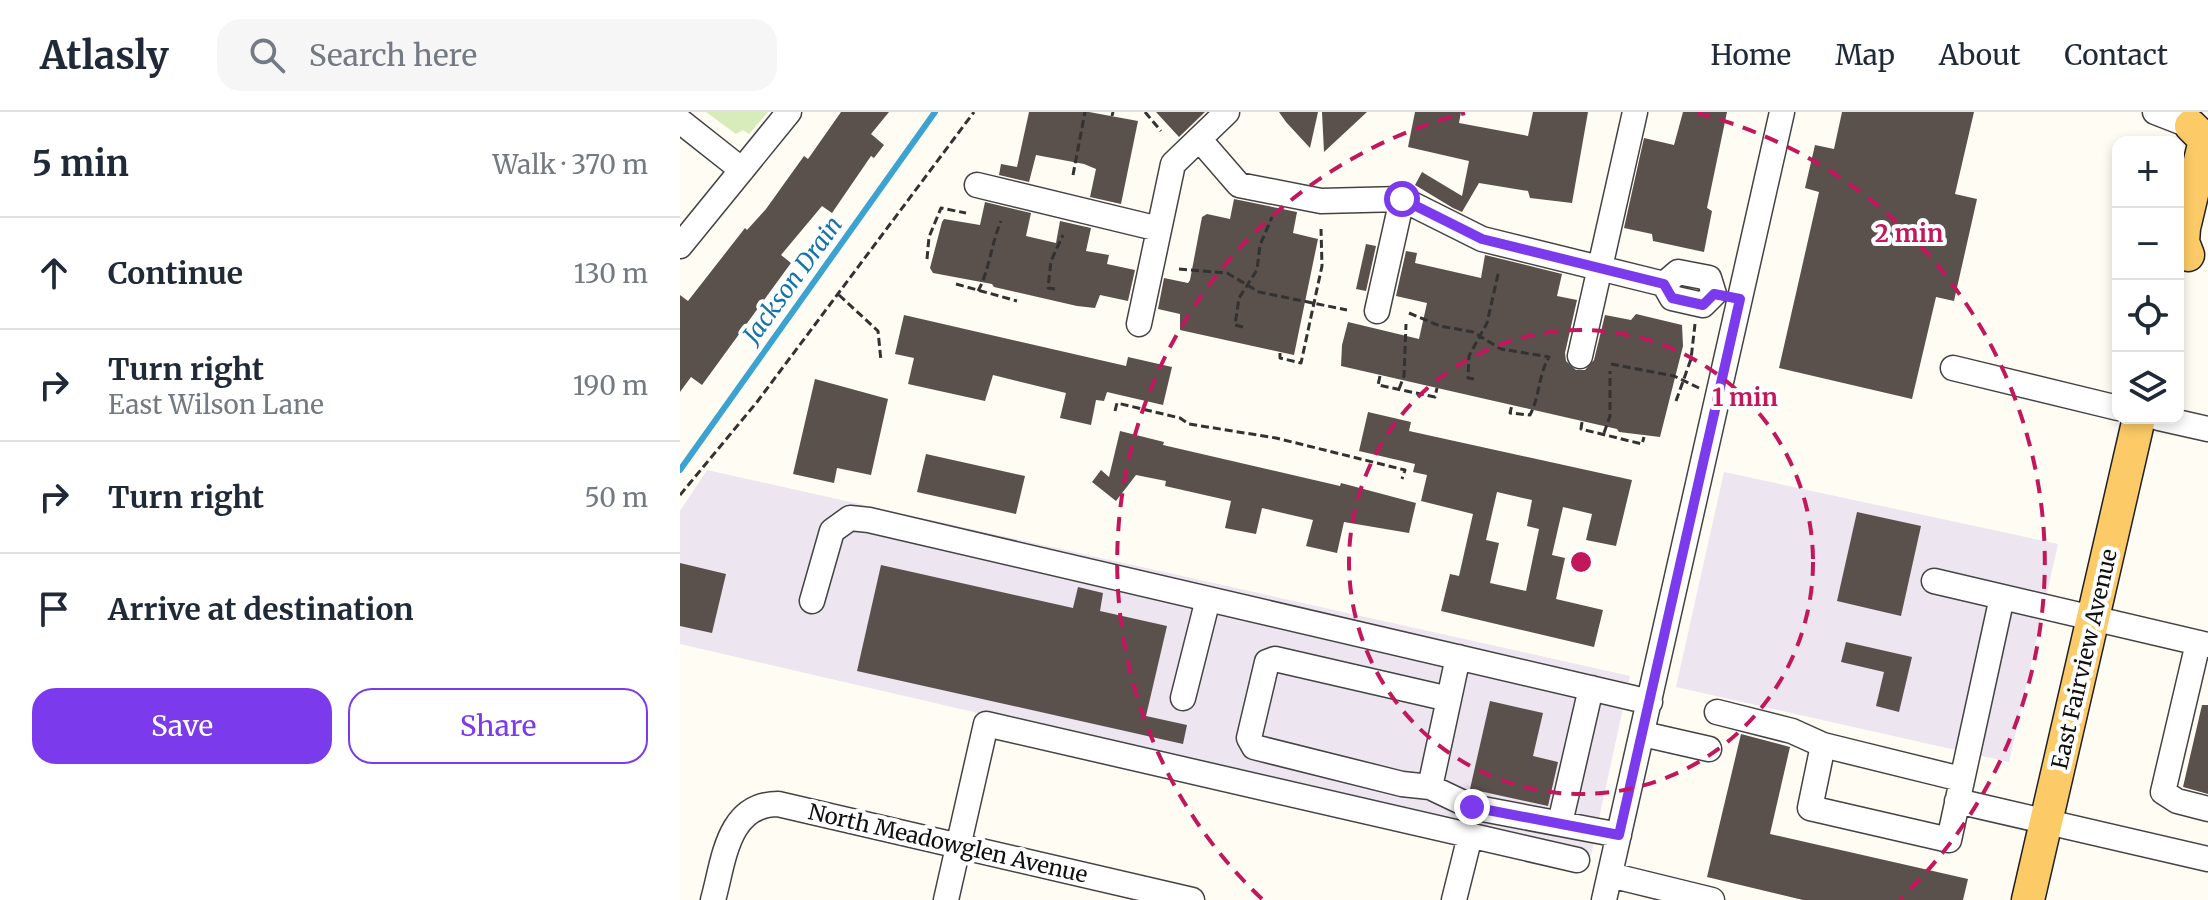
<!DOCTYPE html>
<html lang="en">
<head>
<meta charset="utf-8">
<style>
  :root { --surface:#fff; --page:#f6f6f7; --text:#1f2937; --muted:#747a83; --line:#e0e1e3; --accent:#7c3aed }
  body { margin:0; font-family:Merriweather,serif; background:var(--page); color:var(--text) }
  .controls { position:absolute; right:24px; top:24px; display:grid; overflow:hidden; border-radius:16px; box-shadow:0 4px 12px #0003 }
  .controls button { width:72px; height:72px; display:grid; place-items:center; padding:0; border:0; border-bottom:2px solid var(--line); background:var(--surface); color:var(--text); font:40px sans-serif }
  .stop { position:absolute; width:24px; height:24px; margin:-18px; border:6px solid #7c3aed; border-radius:50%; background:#fff }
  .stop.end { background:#7c3aed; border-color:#fff; box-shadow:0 2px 8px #0008 }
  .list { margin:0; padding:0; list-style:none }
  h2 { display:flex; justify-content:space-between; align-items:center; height:104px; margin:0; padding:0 32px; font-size:34px }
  h2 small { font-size:26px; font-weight:400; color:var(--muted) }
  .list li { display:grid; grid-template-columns:52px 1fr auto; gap:24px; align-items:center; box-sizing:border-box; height:112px; padding:0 32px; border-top:2px solid var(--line) }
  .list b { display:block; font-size:30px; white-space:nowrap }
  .list p { margin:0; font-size:26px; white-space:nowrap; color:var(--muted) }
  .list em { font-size:26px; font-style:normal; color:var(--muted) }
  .actions { display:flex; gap:16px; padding:24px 32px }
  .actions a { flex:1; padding:18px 0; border:2px solid var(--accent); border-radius:24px; text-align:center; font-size:28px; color:var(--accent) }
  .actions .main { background:var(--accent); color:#fff }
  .icon { flex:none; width:44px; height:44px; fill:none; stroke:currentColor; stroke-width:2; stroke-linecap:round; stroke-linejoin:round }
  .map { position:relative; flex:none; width:1528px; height:788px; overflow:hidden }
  header { display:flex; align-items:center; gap:48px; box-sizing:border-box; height:112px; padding:0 40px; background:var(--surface); border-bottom:2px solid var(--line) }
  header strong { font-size:38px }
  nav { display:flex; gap:44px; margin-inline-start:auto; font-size:28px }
  .search { width:560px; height:72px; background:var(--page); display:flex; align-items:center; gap:20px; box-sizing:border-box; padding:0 28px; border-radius:24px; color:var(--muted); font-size:30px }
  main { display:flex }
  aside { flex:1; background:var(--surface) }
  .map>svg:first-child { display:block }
  .industrial { fill:#ede5ef }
  .green { fill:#d8ecbb }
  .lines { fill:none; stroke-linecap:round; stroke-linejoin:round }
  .stream { stroke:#3ba2d2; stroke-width:6 }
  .building { fill:#5a504c; fill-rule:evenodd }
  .minor-casing { stroke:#434343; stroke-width:27 }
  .major-casing { stroke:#212121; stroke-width:35 }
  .path { stroke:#323232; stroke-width:3; stroke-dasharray:8 4; stroke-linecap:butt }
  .minor { stroke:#fff; stroke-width:24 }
  .major { stroke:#fccb67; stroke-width:32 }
  .route { stroke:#7c3aed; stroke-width:10 }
  .ring { fill:none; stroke:#c2185b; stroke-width:4; stroke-dasharray:14 10 }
  .labels { text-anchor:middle; stroke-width:8; stroke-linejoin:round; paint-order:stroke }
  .street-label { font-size:22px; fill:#101010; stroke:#fff }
  .water-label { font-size:24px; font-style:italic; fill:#1474a8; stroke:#fff }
  .centre { fill:#c2185b; stroke:#fff; stroke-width:4 }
  .ring-label { font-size:24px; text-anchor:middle; font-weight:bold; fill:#c2185b; stroke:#fff; stroke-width:8; stroke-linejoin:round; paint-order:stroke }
</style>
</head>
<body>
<header>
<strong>Atlasly</strong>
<div class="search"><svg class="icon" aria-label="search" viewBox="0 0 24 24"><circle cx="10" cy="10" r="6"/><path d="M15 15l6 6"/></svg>Search here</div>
<nav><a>Home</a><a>Map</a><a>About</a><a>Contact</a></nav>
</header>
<main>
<aside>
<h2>5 min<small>Walk · 370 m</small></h2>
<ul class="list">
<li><svg class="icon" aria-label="ahead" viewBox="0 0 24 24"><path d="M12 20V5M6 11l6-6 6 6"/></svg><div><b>Continue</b></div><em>130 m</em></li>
<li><svg class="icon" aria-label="right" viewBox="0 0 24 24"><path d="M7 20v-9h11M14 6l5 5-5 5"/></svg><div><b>Turn right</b><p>East Wilson Lane</p></div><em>190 m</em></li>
<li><svg class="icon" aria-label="right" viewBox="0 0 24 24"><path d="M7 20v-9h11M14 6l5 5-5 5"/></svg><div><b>Turn right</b></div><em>50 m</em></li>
<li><svg class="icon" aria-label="arrive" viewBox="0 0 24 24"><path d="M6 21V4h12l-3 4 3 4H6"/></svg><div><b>Arrive at destination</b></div></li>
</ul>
<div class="actions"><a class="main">Save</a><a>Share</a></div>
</aside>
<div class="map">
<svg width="1528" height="788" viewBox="0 0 1528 788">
  <rect width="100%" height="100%" fill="#fffcf4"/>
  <!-- industrial -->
  <path class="industrial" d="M27,358L950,564L911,743L0,532V399Z
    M1044,360L1378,432L1329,650L996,575Z"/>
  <!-- green -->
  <path class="green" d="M26,0H88L69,22L63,18L56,22Z"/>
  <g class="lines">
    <!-- stream -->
    <path class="stream" d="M0,358L255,0"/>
  </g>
  <!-- building -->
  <path class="building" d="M161,0H209L191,22L204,33L194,46L191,44L152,101L142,94L101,143L111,151L22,273L11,265L0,280V183L8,189L65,116L67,118L86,97L124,44L128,47Z
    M349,0H409L458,9L441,92L410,85L416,57L404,52L356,43L349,70L319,63L321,52L337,55Z
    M476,0H525L499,25Z
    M599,0H638L630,36L606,10Z
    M642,0H687L644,40Z
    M735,0H781L779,11L848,24L853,0H908L892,91L850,86L848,79L799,71L782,100L773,96L735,73L742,60L782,84L789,49L728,35Z
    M1003,0H1047L1027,96L1032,99L1024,140L973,129L972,122L944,116L964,26L994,33Z
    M1162,0H1294L1275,82L1297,87L1274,189L1256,185L1232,287L1099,256L1139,80L1125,76L1135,33L1154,37Z
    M554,87L617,100L613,121L638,127L614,243L500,218V202L478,197L484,166L508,171L510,168L522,105L527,102L550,107Z
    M305,90L351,101L346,124L376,131L380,109L411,116L406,139L429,143L427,152L455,158L448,189L420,183L415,196L397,194L314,175L312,172L253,161L250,156L262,110L264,107L300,113Z
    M686,132L696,134L686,179L676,177Z
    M726,139L737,141L735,151L801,166L805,143L882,162L877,184L897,188L885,241L886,249L896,258H905L914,248L925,203L951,208L956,202L1002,213L1003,234L980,325L939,320L937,317L661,254L662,233L668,210L739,227L747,191L716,184Z
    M224,203L446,254L448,245L492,255L483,293L427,280L424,289L416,288L411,313L380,306L386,281L313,263L305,289L228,272L234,246L215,242Z
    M135,267L208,287L191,363L157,356L154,371L113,362Z
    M688,300L731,310L729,319L952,368L936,434L906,428L912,402L883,395L872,443L885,446L876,487L923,498L914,535L761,499L770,462L779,464L793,402L741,389L747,363L733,360L735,352L679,339ZM817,380L852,388L847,414L859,417L846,479L810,471L819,431L806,428Z
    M440,319L484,330L483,333L660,374L661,371L736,391L729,421L664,410L657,441L626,434L633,408L582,396L576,422L545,416L551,389L485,374L486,369L456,363L436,389L412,370L421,358L429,365Z
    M246,342L345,364L336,402L237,380Z
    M1177,400L1241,414L1221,504L1157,489Z
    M0,451L46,462L32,521L0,514Z
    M201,453L393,496L398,475L423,481L420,499L487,514L466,604L507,613L503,632L177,559Z
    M1166,530L1232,545L1219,600L1196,594L1204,560L1161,550Z
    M810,589L863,601L853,644L878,650L868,694L790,677Z
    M1522,593H1528V682L1503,675Z
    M1061,622L1110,635L1090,722L1288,767L1283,788H1123L1027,765Z"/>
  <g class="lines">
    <!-- minor casing -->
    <g class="minor-casing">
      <path id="minor" d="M1475,0L1511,14
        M0,9L62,58
        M520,28L559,73L641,89L722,87L802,127L984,172
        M297,73L479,117
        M0,134L109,0
        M998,160L1029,166L1034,182L1023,193L992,186L984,172Z
        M697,199L722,87
        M459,212L493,52L547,0
        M900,244L955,0
        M1273,256L1438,296
        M1479,306L1528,317
        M1254,469L1528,533
        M132,489L152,419L170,406L189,408L970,590
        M1518,531L1483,680L1497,689L1528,697
        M778,545L750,675L792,695L939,723
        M503,586L528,487
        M1037,600L1112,619L1143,633
        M963,622L1029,637
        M1281,667L1143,633L1130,696L1269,728L1322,485
        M750,675L722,672L574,635L569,626L587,550L595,547L769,587
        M1277,689L1528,747
        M880,711L911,576
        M930,763L1032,788
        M33,788C44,749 47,692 98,692L512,788
        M266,788L306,612L897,748
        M774,788L790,724
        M924,788L1102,0"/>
    </g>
    <!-- major casing -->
    <g class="major-casing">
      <path id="major" d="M1508,143L1503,130L1504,116L1525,28L1511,14
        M1348,788L1459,306"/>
    </g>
    <!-- path -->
    <path class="path" d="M465,0L481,19
      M432,4L433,0
      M393,63L405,0
      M247,147L249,125L261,96L286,101
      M499,157L547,161L579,180L667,198
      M276,172L337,189
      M375,177L368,176L371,149L383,123
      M298,179C310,157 311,132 321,109
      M159,183L198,219L201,249
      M729,201L760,214L793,220L821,237L869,245C858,264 860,284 850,303L830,301L832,293
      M563,215L555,213L559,186L577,158L580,133L592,105
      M600,241V246L621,251L642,154L641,117
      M931,252L994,264L1019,276
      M700,264L698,273L755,285L757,276
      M794,267L788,266L789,244L807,211L819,158
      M719,277L724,264L726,212
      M996,289L1011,247L1015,212
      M435,299L437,291L500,306L509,312L596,326L725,358L722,367
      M902,310L901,317L962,332L964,325
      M924,321L930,304V259
      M0,383L77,290L294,0"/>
    <!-- minor -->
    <use href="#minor" class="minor"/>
    <!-- major -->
    <use href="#major" class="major"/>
  </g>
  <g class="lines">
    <!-- route -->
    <path class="route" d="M722,87L802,127L984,172L992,186L1023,193L1034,182L1060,187L939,723L792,695"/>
  </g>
  <!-- distance rings -->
  <g class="ring">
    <circle cx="901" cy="450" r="232"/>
    <path d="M582 787A464 464 0 0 1 785 1M1017 1A464 464 0 0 1 1220 787"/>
  </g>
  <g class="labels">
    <!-- street labels -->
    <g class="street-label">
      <text transform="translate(1404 547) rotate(-77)" y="8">East Fairview Avenue</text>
      <text transform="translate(268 731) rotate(13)" y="8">North Meadowglen Avenue</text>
    </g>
    <!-- water labels -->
    <g class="water-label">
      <text transform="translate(113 168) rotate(-54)" y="8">Jackson Drain</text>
    </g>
  </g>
  <circle cx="901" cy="450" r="12" class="centre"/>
  <g class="ring-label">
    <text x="1229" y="130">2 min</text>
    <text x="1065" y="294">1 min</text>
  </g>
</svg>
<div class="controls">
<button>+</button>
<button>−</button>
<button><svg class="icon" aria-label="locate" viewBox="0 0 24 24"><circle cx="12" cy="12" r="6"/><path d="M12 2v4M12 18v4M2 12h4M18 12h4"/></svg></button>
<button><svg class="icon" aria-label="layers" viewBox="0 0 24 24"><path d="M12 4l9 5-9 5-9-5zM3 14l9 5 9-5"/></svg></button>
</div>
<div class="stop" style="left:722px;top:87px"></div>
<div class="stop end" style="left:792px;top:695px"></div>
</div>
</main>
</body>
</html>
